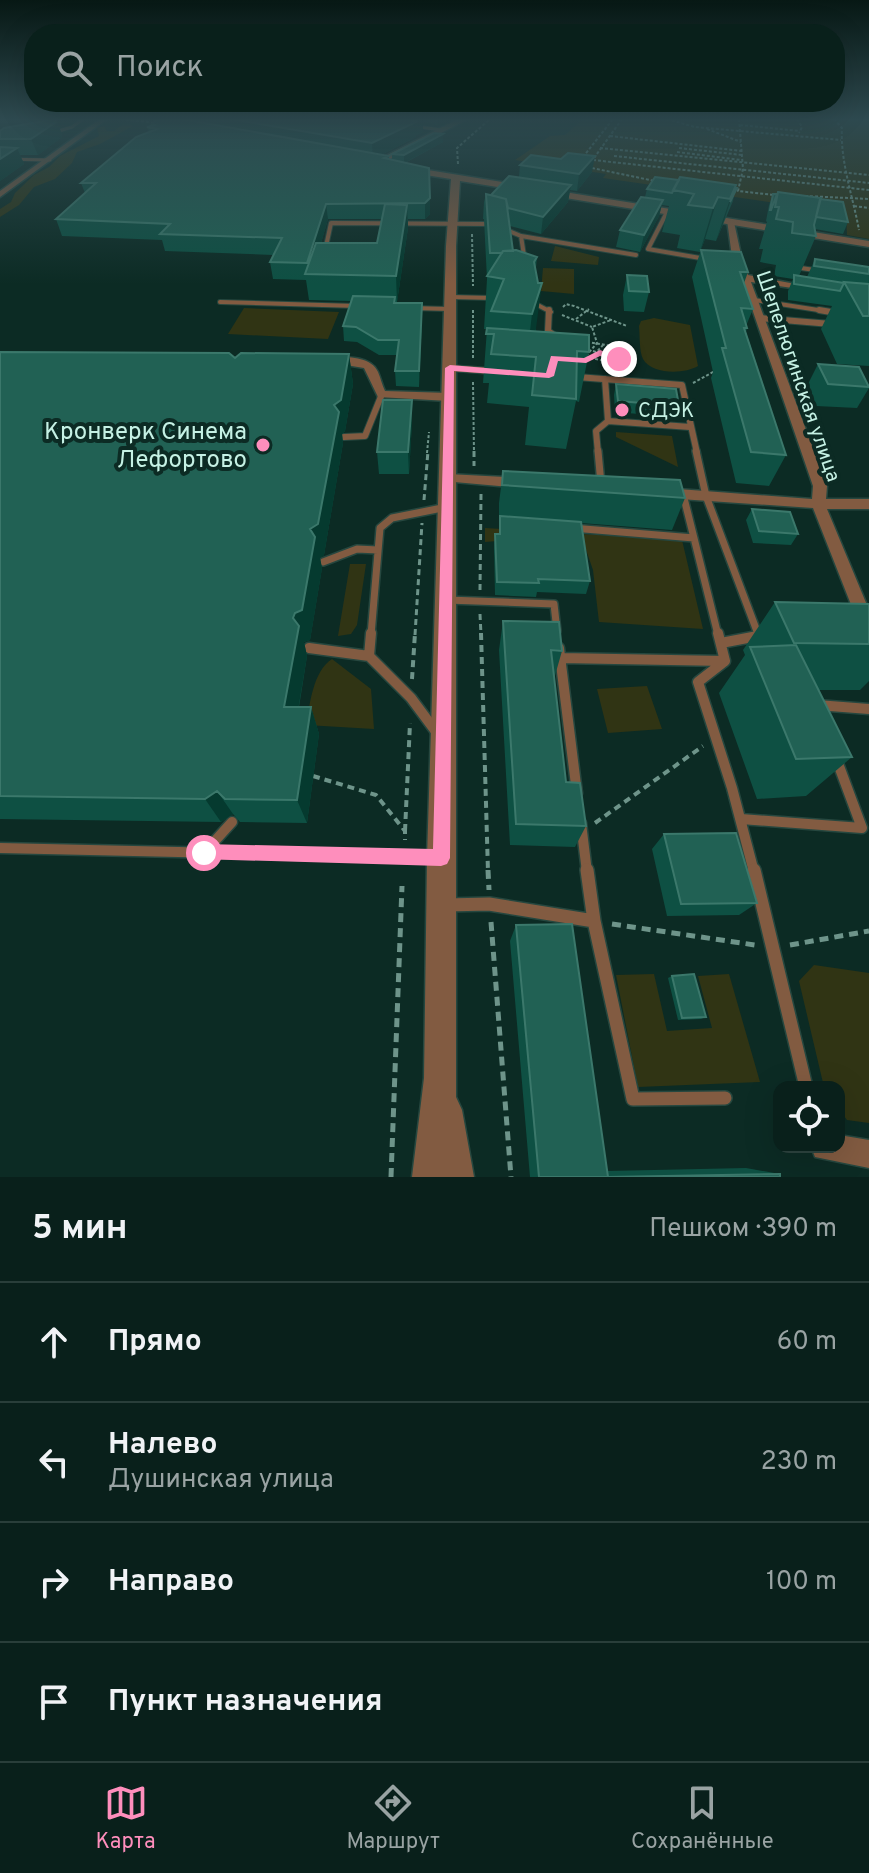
<!DOCTYPE html>
<html lang="ru">
<head>
<meta charset="utf-8">
<style>
  :root { --surface:#09201b; --page:#122824; --text:#f1f3f6; --muted:#99a3a3; --line:#293e3a; --accent:#fe8ebc }
  body { margin:0; font-family:Overpass,sans-serif; background:var(--page); color:var(--text) }
  .controls { position:absolute; right:24px; bottom:24px; display:grid; overflow:hidden; border-radius:16px; box-shadow:0 8px 32px #0002 }
  .controls button { width:72px; height:72px; display:grid; place-items:center; padding:0; border:0; border-bottom:2px solid var(--line); background:var(--surface); color:var(--text); font:40px sans-serif }
  .stop { position:absolute; width:24px; height:24px; margin:-18px; border:6px solid #fe8ebc; border-radius:50%; background:#fff }
  .stop.end { background:#fe8ebc; border-color:#fff; box-shadow:0 2px 8px #0008 }
  .list { margin:0; padding:0; list-style:none }
  h2 { display:flex; justify-content:space-between; align-items:center; height:104px; margin:0; padding:0 32px; font-size:34px }
  h2 small { font-size:26px; font-weight:400; color:var(--muted) }
  .list li { display:grid; grid-template-columns:52px 1fr auto; gap:24px; align-items:center; box-sizing:border-box; height:120px; padding:0 32px; border-top:2px solid var(--line) }
  .list b { display:block; font-size:30px; white-space:nowrap }
  .list p { margin:0; font-size:26px; white-space:nowrap; color:var(--muted) }
  .list em { font-size:26px; font-style:normal; color:var(--muted) }
  .icon { flex:none; width:44px; height:44px; fill:none; stroke:currentColor; stroke-width:2; stroke-linecap:round; stroke-linejoin:round }
  .map { position:relative; flex:none; width:869px; height:1177px; overflow:hidden }
  .search { position:absolute; background:var(--surface); box-shadow:0 8px 32px #0002; left:24px; right:24px; top:24px; height:88px; display:flex; align-items:center; gap:20px; box-sizing:border-box; padding:0 28px; border-radius:32px; color:var(--muted); font-size:30px }
  .sheet { height:584px; background:var(--surface) }
  nav { display:flex; justify-content:space-around; align-items:center; box-sizing:border-box; height:112px; border-top:2px solid var(--line); background:var(--surface); font-size:22px; color:var(--muted) }
  nav a { display:grid; justify-items:center; gap:4px }
  nav .on { color:var(--accent) }
  .map>svg:first-child { display:block }
  .green { fill:#303414 }
  .lines { fill:none; stroke-linecap:round; stroke-linejoin:round }
  .service-far5-casing { stroke:#26473f; stroke-width:4 }
  .service-far4-casing { stroke:#26473f; stroke-width:6 }
  .service-far3-casing { stroke:#26473f; stroke-width:8 }
  .service-far2-casing { stroke:#26473f; stroke-width:10 }
  .service-far1-casing { stroke:#26473f; stroke-width:13 }
  .service-casing { stroke:#26473f; stroke-width:16 }
  .minor-casing { stroke:#26473f; stroke-width:3 }
  .tertiary-casing { stroke:#26473f; stroke-width:3 }
  .path-far3 { stroke:#6e948a; stroke-width:2; stroke-dasharray:3 2; stroke-linecap:butt }
  .path-far2 { stroke:#6e948a; stroke-width:3; stroke-dasharray:6 4; stroke-linecap:butt }
  .path-far1 { stroke:#6e948a; stroke-width:4; stroke-dasharray:7 5; stroke-linecap:butt }
  .path { stroke:#6e948a; stroke-width:5; stroke-dasharray:9 6; stroke-linecap:butt }
  .service-far5 { stroke:#825b41; stroke-width:3 }
  .service-far4 { stroke:#825b41; stroke-width:4 }
  .service-far3 { stroke:#825b41; stroke-width:6 }
  .service-far2 { stroke:#825b41; stroke-width:7 }
  .service-far1 { stroke:#825b41; stroke-width:10 }
  .service { stroke:#825b41; stroke-width:13 }
  .minor { fill:#825b41; fill-rule:evenodd }
  .tertiary { fill:#825b41; fill-rule:evenodd }
  .wall { fill:#0e5043; fill-rule:evenodd }
  .shaded-wall { fill:#053a2f }
  .building { fill:#216154; stroke:#3b786b; stroke-width:2 }
  .route { fill:#fe8ebc }
  .poi-dot { fill:#fe8ebc; stroke:#0c2b24; stroke-width:3 }
  .labels { text-anchor:middle; stroke-width:8; stroke-linejoin:round; paint-order:stroke }
  .far-street-label { font-size:20px; fill:#c5f1e4; stroke:#0c2b24 }
  .far-poi-label { font-size:20px; fill:#c5f1e4; stroke:#0c2b24; text-anchor:start }
  .poi-label { font-size:24px; fill:#c5f1e4; stroke:#0c2b24; text-anchor:end }
</style>
</head>
<body>
<div class="map">
<svg width="869" height="1177" viewBox="0 0 869 1177">
  <rect width="100%" height="100%" fill="#0c2b24"/>
  <!-- green -->
  <path class="green" d="M583,119H869V239L847,235L846,213L603,178L606,174L515,160L550,136L565,135Z
    M130,124L133,126L100,144L77,152L72,163L55,179L34,187L19,205L0,217V209L11,202L15,193L34,175L49,167L60,156L99,136L97,128L104,126L107,131H114L122,125Z
    M555,246L599,257L598,265L551,261Z
    M543,268L574,269V294L541,291Z
    M244,308L339,312L328,339L228,334Z
    M654,318L690,325L698,366C685,374 652,375 643,359C639,351 640,335 639,326L641,321Z
    M616,432L672,436L678,467L616,437Z
    M485,528L682,540L703,629L599,622L593,570L583,541L549,537L485,542Z
    M350,564H366L357,625L351,634L338,636Z
    M332,659L371,689L374,729L306,725C310,704 313,671 332,659Z
    M647,686L662,729L608,733L597,689Z
    M814,965L869,973V1123L847,1120L839,1109V1087H824L799,981Z
    M654,974L667,1031L712,1028L698,976L729,974L760,1082L638,1087L616,975Z"/>
  <g class="lines">
    <!-- service-far5 casing -->
    <g class="service-far5-casing">
      <path id="service-far5" d="M414,126L441,130
        M52,133L72,127L83,119
        M0,159L50,160"/>
    </g>
    <!-- service-far4 casing -->
    <g class="service-far4-casing">
      <path id="service-far4" d="M667,212L648,249L706,259
        M521,236L525,262
        M325,251L331,223L492,224L521,236L636,255
        M801,268L821,271
        M450,297L494,298
        M754,300L831,312
        M220,302L357,306
        M532,302L551,312
        M411,308L450,309"/>
    </g>
    <!-- service-far3 casing -->
    <g class="service-far3-casing">
      <path id="service-far3" d="M549,310L548,331L555,336
        M819,310L837,313
        M760,318L831,324
        M450,368L491,371
        M577,377L682,385L697,453
        M608,421L690,427
        M344,437L365,436L382,394
        M598,453L596,431L608,421L605,379"/>
    </g>
    <!-- service-far2 casing -->
    <g class="service-far2-casing">
      <path id="service-far2" d="M598,451L601,484
        M696,451L706,496L758,634
        M683,494L694,538
        M572,528L694,538L718,635
        M323,562L357,549L378,550
        M447,600L554,604L557,631
        M371,635L380,528L392,518L447,507"/>
    </g>
    <!-- service-far1 casing -->
    <g class="service-far1-casing">
      <path id="service-far1" d="M718,633L725,661L698,682L732,788L754,872
        M721,643L763,635
        M309,648L369,656L371,633
        M559,648L577,793
        M369,656L411,698L437,733
        M560,658L725,661
        M817,705L869,709
        M741,819L862,828L836,758
        M581,823L587,872
        M0,848L436,858
        M204,853L232,822"/>
    </g>
    <!-- service casing -->
    <g class="service-casing">
      <path id="service" d="M587,870L594,921
        M754,870L806,1087
        M446,905L489,904L594,921L633,1099L725,1098"/>
    </g>
    <!-- minor casing -->
    <g class="minor-casing">
      <path id="minor" d="M100,119H107L0,197V191Z
        M727,220L734,222L743,264L748,275L817,288L812,291L751,282L827,486L826,499H869V509H827L869,610V637L863,635L861,630L813,508L665,498L658,493L665,488L812,499L813,486L749,300L733,264Z
        M331,357C347,357 371,356 378,372C381,379 382,385 385,391L449,393L455,397L449,401L378,397L364,368L327,362V358Z
        M448,474L522,478L529,483L522,488L443,481V475Z
        M839,1135L869,1140V1168L815,1157L811,1147H839Z"/>
    </g>
    <!-- tertiary casing -->
    <g class="tertiary-casing">
      <path id="tertiary" d="M458,119H468L377,166L370,164Z
        M403,166L869,241V247L460,181L456,246V1097L462,1110L474,1177H412L424,1078L427,858L446,246L451,179L400,171Z"/>
    </g>
    <!-- path-far3 -->
    <path class="path-far3" d="M121,119L157,123
      M667,119L695,127L841,140
      M739,119L743,169L738,191L774,195
      M797,119L802,127L799,133
      M834,119L842,128C840,161 853,197 859,230
      M740,125L800,131
      M707,129L741,142
      M610,136L742,151
      M600,148L869,175
      M679,148L742,155
      M677,152L741,160
      M614,156L869,183
      M583,157L613,119
      M594,158L622,119
      M593,160L869,190
      M458,164L457,148L490,119
      M592,168L655,181
      M805,196L869,199
      M854,206L869,208
      M472,234L473,286
      M563,307L566,304L574,306L627,326
      M473,310V358
      M562,315L592,327
      M576,319L589,309
      M587,342L626,348L614,363L591,358
      M593,351L619,359
      M586,356L597,343L592,327L611,320
      M591,358L604,344
      M473,382L474,453
      M693,383L715,371
      M427,453L429,432"/>
    <!-- path-far2 -->
    <path class="path-far2" d="M474,451V466
      M424,500L428,451
      M480,590L481,494
      M480,614L481,635
      M415,635L422,523"/>
    <!-- path-far1 -->
    <path class="path-far1" d="M481,633L488,872
      M412,679L415,633
      M313,776L376,795L405,831V840
      M595,823L703,746
      M405,831L410,723"/>
    <!-- path -->
    <path class="path" d="M488,870L489,890
      M491,922L511,1177
      M612,924L755,945
      M790,945L869,931
      M391,1177L402,886"/>
    <!-- service-far5 -->
    <use href="#service-far5" class="service-far5"/>
    <!-- service-far4 -->
    <use href="#service-far4" class="service-far4"/>
    <!-- service-far3 -->
    <use href="#service-far3" class="service-far3"/>
    <!-- service-far2 -->
    <use href="#service-far2" class="service-far2"/>
    <!-- service-far1 -->
    <use href="#service-far1" class="service-far1"/>
    <!-- service -->
    <use href="#service" class="service"/>
    <!-- minor -->
    <use href="#minor" class="minor"/>
    <!-- tertiary -->
    <use href="#tertiary" class="tertiary"/>
  </g>
  <!-- wall -->
  <path class="wall" d="M150,119H447L437,125L423,122V132L416,135V137L381,155L389,156V159L392,160V154L443,134V142L405,163L429,168L430,214L425,219H408V228L397,302L422,318L419,387L396,386L395,371L397,355H379L357,342L344,341L343,326L351,301L309,300L306,280L273,279L270,262L273,255L165,251L162,240L62,236L56,219L85,193L81,183L149,132L147,127L152,126L153,121L155,120ZM328,219H382L377,243H321Z
    M23,121L62,134V137L38,155H20L24,164L0,181V131L24,125Z
    M520,165L592,172L577,191L570,190L568,202L541,234L510,226L513,251L537,257L536,268V331L589,352L579,402L576,401L566,449L525,445L529,407L487,403L489,383H483L487,329H484L487,279L484,219H483L484,202L486,194L491,195L519,177Z
    M679,180L736,185L733,201L716,241L705,239L700,252L677,248L680,235L662,232L669,206L662,205L659,216L640,252L616,247L620,230L645,197L647,189Z
    M773,194L848,222L843,234L815,229L816,236L799,276L807,277L815,259L869,267V366L837,364L821,329L832,306L788,300V291L793,279L774,276L776,265L760,262L763,249H759L767,222L766,221L769,205Z
    M701,250L748,272L744,283L753,309L746,326L747,328L746,332L786,455L769,486L736,483L711,378L713,372L692,277Z
    M627,275L649,292L644,312L624,311L623,295Z
    M0,352L235,358L349,354L353,384L345,431L342,434L343,443L324,555L320,558L322,568L310,640L304,642L307,656L299,707H311L319,734L307,823L240,822L233,814L221,822L0,819Z
    M818,364L869,385V388L857,408L816,406L807,386Z
    M616,384L679,406L675,417L615,412L614,395Z
    M412,422L409,474H379L377,452Z
    M503,471L685,498L672,530L581,523L590,581L586,594L537,592L536,597L495,595L494,548L495,534H499L500,517H499V503Z
    M752,509L798,534L791,545L753,543L746,520Z
    M775,602L869,604V681L860,690H818L852,757L806,796L757,799L719,693L745,655L743,650Z
    M503,621L562,651L554,679L566,782L586,826L575,847L510,845L499,650Z
    M664,834L757,903L739,915L667,916L652,849Z
    M516,925L607,1171L746,1168L780,1174V1177H530L510,941Z
    M672,976L706,1017L701,1019L678,1020L668,978Z"/>
  <!-- shaded-wall -->
  <path class="shaded-wall" d="M31,119H56L62,134V137L38,155L23,121Z
    M418,119H423V132L416,135V137L373,159L372,143Z
    M437,119H447V120L437,125Z
    M443,134V142L404,163V155Z
    M17,148L24,164L0,181V159Z
    M595,156L592,172L577,191L579,174Z
    M571,185L568,202L541,234L543,217Z
    M736,185L722,226L716,241L730,199Z
    M718,197L705,239L700,252L713,208Z
    M430,198V214L425,219V203Z
    M663,200L659,216L640,252L644,235Z
    M326,204L328,219L312,274H309L307,263Z
    M407,205L408,228L397,302L396,276Z
    M542,283L535,336L527,357L532,314Z
    M422,303V318L419,387V371Z
    M349,354L353,384L345,431L342,434L343,443L324,555L320,558L322,568L310,640L304,642L307,656L294,734L284,707L293,618L334,405Z
    M412,400V422L409,474L408,452Z
    M311,707L319,734L307,823L297,800Z
    M217,791L233,814L221,822L205,799Z"/>
  <!-- building -->
  <path class="building" d="M56,119V122L31,139H0V131L4,128Z
    M158,119H182L389,156L384,158L429,168L430,198L425,203L326,204L307,263L270,262L282,238L160,234L170,224L56,219L96,183H81L136,137L157,129L147,127L155,125L152,124L156,121H153Z
    M231,119H418L413,121L416,122L372,143Z
    M434,133L443,134L404,155L392,154Z
    M0,147L17,148L0,159Z
    M568,153L595,156L579,174L520,165L531,155L561,159Z
    M509,176L571,185L543,217L508,208L506,199L491,195Z
    M655,177L679,180L672,193L647,189Z
    M680,177L736,185L730,199L718,197L713,208L688,205L694,194L673,190Z
    M735,188H737L730,202Z
    M778,192L821,198L814,225L816,236L792,233L793,222L776,219L779,207H775Z
    M486,194L506,199L513,251H503L502,253H490Z
    M773,194H777L771,210H770Z
    M641,197L663,200L644,235L620,230Z
    M820,199L843,202L848,222L816,217Z
    M385,204L407,205L396,276L305,274L316,243H377Z
    M516,250L537,257L534,262L538,283H542L532,314L491,311L504,279L487,276L503,251Z
    M701,250L741,252L748,272H740L753,309L741,308L747,328H744L786,455L751,452L722,348H726Z
    M815,259L869,267V274L814,266Z
    M627,275L647,276L649,292L629,291Z
    M794,275L844,283L840,291L794,284Z
    M844,282L869,284V316H863Z
    M353,296L395,297L394,303H422L419,371H395L399,340H378L356,327L343,326Z
    M487,328L589,335V352L577,351L576,399L532,395L536,357L491,354L494,334H486Z
    M0,352L229,353L235,358L241,353L349,354L341,400L334,405L339,412L318,524L310,529L315,537L302,610L295,613L293,618L299,626L284,707H311L297,800L225,799L217,791L205,799L0,796Z
    M818,364L859,367L869,387L828,384Z
    M616,384L676,389L679,406L618,401Z
    M383,400H412L408,452H377Z
    M503,471L680,480L685,498L502,485Z
    M752,509L790,512L798,534L759,531Z
    M500,516L581,522L590,581L538,579L539,583L497,582L495,534H500Z
    M775,602L869,604V644L794,643Z
    M503,621L559,622L562,651L551,650L566,782L580,783L586,826L516,824Z
    M796,645L852,757L796,759L750,647Z
    M736,833L757,903L681,904L664,834Z
    M572,924L608,1177L780,1174V1177H539L516,925Z
    M694,974L706,1017L682,1018L672,976Z"/>
  <!-- sky -->
  <linearGradient id="sky" x2="0" y2="1"><stop stop-color="#071814"/><stop offset="0.42" stop-color="#2e4a50"/><stop offset="1" stop-color="#2e4a50" stop-opacity="0"/></linearGradient>
  <rect width="869" height="284" fill="url(#sky)"/>
  <!-- route -->
  <path class="route" d="M600,350L624,359L619,362L600,356L586,363L558,361L554,376L549,378L454,371L450,858L447,864L441,866L198,859L195,853L198,847L204,844L433,849L445,368L450,365L546,373L551,356L584,358Z"/>
  <!-- markers -->
  <g class="poi-dot">
    <circle cx="622" cy="410" r="8"/>
    <circle cx="263" cy="445" r="8"/>
  </g>
  <g class="labels">
    <!-- far-street labels -->
    <g class="far-street-label">
      <text transform="translate(799 376) rotate(71)" y="7">Шепелюгинская улица</text>
    </g>
    <!-- far-poi labels -->
    <g class="far-poi-label">
      <text x="638" y="417">СДЭК</text>
    </g>
    <!-- poi labels -->
    <g class="poi-label">
      <text x="247" y="439">Кронверк Синема<tspan x="247" dy="28">Лефортово</tspan></text>
    </g>
  </g>
</svg>
<div class="controls">
<button><svg class="icon" aria-label="locate" viewBox="0 0 24 24"><circle cx="12" cy="12" r="6"/><path d="M12 2v4M12 18v4M2 12h4M18 12h4"/></svg></button>
</div>
<div class="stop" style="left:204px;top:853px"></div>
<div class="stop end" style="left:619px;top:359px"></div>
<div class="search"><svg class="icon" aria-label="search" viewBox="0 0 24 24"><circle cx="10" cy="10" r="6"/><path d="M15 15l6 6"/></svg>Поиск</div>
</div>
<section class="sheet">
<h2>5 мин<small>Пешком · 390 m</small></h2>
<ul class="list">
<li><svg class="icon" aria-label="ahead" viewBox="0 0 24 24"><path d="M12 20V5M6 11l6-6 6 6"/></svg><div><b>Прямо</b></div><em>60 m</em></li>
<li><svg class="icon" aria-label="left" viewBox="0 0 24 24"><path d="M17 20v-9H6M10 6l-5 5 5 5"/></svg><div><b>Налево</b><p>Душинская улица</p></div><em>230 m</em></li>
<li><svg class="icon" aria-label="right" viewBox="0 0 24 24"><path d="M7 20v-9h11M14 6l5 5-5 5"/></svg><div><b>Направо</b></div><em>100 m</em></li>
<li><svg class="icon" aria-label="arrive" viewBox="0 0 24 24"><path d="M6 21V4h12l-3 4 3 4H6"/></svg><div><b>Пункт назначения</b></div></li>
</ul>
</section>
<nav>
<a class="on"><svg class="icon" aria-label="map" viewBox="0 0 24 24"><path d="M3 6l6-2 6 2 6-2v14l-6 2-6-2-6 2zM9 4v14M15 6v14"/></svg>Карта</a>
<a><svg class="icon" aria-label="directions" viewBox="0 0 24 24"><path d="M12 3l9 9-9 9-9-9zM9 14v-3h6M13 9l2 2-2 2"/></svg>Маршрут</a>
<a><svg class="icon" aria-label="saved" viewBox="0 0 24 24"><path d="M7 4h10v16l-5-4-5 4z"/></svg>Сохранённые</a>
</nav>
</body>
</html>
